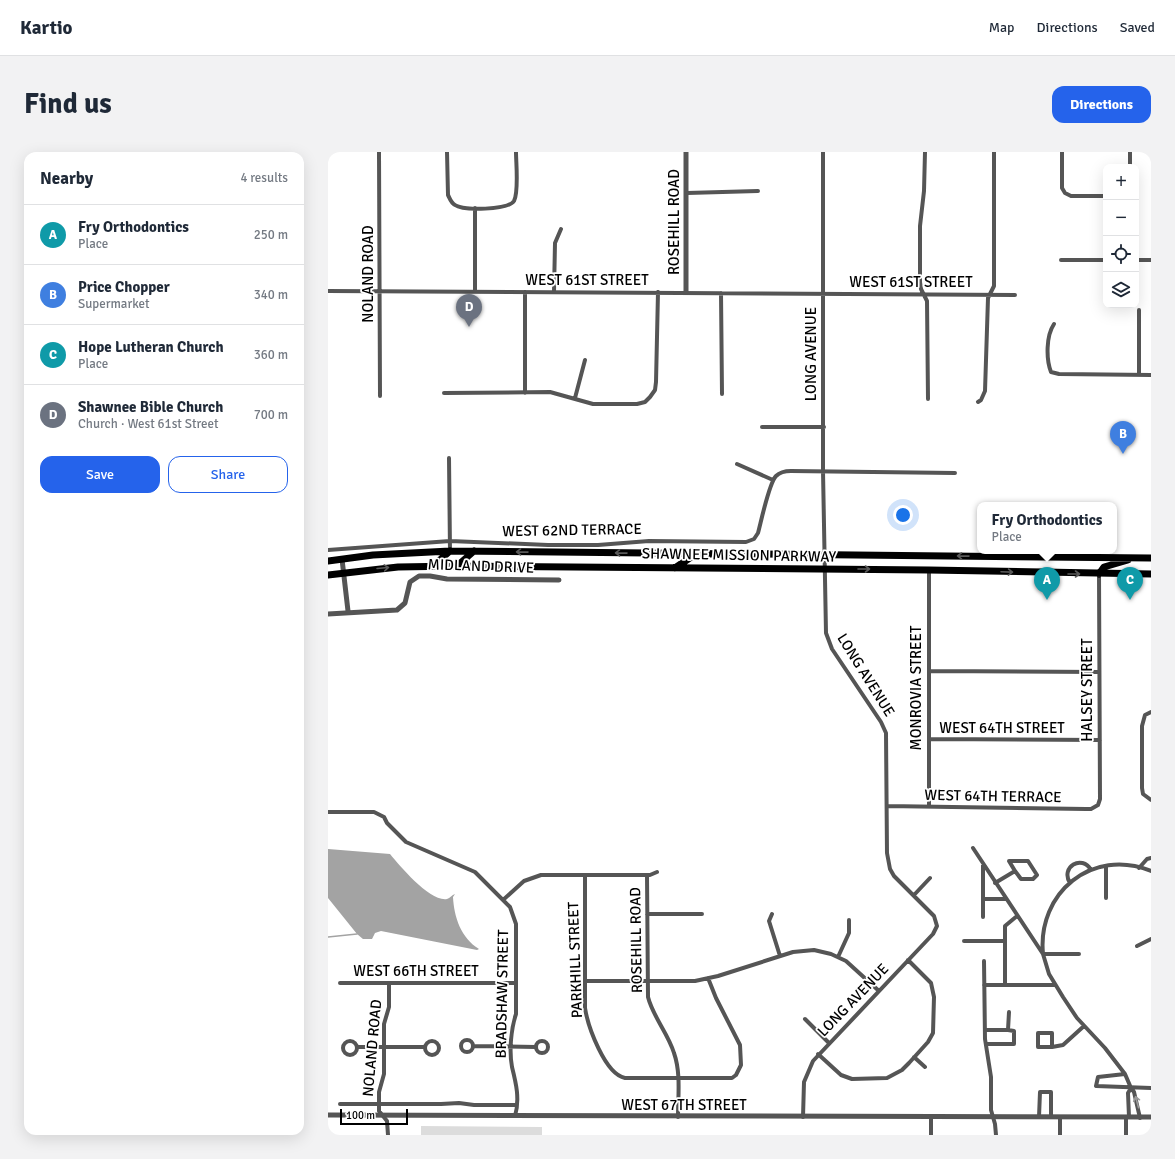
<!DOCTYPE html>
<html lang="en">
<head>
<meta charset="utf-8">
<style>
  :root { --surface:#fff; --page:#f2f2f3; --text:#1f2937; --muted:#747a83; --line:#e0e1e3; --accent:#2563eb }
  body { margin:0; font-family:Signika,sans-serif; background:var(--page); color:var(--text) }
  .controls { position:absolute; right:12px; top:12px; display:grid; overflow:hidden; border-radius:8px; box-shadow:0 4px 16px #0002 }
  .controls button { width:36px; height:36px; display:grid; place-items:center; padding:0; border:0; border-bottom:1px solid var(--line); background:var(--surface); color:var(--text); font:20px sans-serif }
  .scale { position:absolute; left:12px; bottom:10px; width:68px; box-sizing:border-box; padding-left:4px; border:2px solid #000; border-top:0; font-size:11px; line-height:14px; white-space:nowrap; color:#000; -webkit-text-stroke:3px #fff; paint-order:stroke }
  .you { position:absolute; left:575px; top:363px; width:14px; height:14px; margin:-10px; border:3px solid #fff; border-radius:50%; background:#1a73e8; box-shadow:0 0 0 6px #1a73e833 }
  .badge { display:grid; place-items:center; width:26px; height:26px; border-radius:50%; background:var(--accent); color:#fff; font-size:13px; font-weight:700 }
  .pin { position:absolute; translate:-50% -33px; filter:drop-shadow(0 1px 2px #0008) }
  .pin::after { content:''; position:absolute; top:21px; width:14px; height:12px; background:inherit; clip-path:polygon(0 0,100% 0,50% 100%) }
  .popup { position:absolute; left:649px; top:350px; width:140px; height:52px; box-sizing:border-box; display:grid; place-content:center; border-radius:8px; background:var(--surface); filter:drop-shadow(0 1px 3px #0005); font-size:13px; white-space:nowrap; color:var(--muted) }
  .popup b { font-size:15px; color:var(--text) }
  .popup::after { content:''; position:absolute; left:50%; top:100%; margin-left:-8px; border:8px solid transparent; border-top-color:var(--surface) }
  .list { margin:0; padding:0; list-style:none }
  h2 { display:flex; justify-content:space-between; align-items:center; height:52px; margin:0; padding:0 16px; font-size:17px }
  h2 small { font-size:13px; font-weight:400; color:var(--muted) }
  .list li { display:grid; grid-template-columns:26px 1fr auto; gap:12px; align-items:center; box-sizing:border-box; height:60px; padding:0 16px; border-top:1px solid var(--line) }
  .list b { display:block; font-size:15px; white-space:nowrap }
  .list p { margin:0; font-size:13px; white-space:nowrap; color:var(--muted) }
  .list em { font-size:13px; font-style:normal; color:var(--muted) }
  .actions { display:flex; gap:8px; padding:12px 16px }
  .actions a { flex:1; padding:9px 0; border:1px solid var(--accent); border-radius:12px; text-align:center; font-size:14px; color:var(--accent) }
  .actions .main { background:var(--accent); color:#fff }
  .icon { flex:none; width:22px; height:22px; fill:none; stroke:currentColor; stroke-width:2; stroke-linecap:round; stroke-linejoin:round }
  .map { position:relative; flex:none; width:823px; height:983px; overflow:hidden; border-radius:12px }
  header { display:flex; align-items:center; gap:24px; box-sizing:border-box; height:56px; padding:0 20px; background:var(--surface); border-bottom:1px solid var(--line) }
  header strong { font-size:19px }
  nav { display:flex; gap:22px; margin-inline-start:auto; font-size:14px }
  .intro { display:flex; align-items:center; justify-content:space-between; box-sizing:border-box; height:96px; padding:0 24px }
  h1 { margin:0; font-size:28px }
  .button { padding:10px 18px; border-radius:12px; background:var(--accent); color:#fff; font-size:14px; font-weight:700 }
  main { display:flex; gap:24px; padding:0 24px }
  aside { flex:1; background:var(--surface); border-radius:12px; box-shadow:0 4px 16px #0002 }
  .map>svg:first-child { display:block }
  .green { fill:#dcdcdc }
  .water { fill:#a3a3a3 }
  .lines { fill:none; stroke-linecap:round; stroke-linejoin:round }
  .stream { stroke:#a3a3a3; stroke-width:1.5 }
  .minor { stroke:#555; stroke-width:4 }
  .tertiary { stroke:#555; stroke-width:5 }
  .trunk { stroke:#000; stroke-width:7 }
  .oneway { stroke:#595959 }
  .oneway2 { stroke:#999 }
  .labels { text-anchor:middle; stroke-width:3.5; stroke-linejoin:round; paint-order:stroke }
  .street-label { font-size:15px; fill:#000; stroke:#fff }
</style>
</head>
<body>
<header>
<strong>Kartio</strong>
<nav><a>Map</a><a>Directions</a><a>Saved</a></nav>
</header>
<div class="intro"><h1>Find us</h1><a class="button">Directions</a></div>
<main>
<aside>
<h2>Nearby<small>4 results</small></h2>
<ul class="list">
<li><span class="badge" style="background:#0f9aa8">A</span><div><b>Fry Orthodontics</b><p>Place</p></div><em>250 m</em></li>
<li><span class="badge" style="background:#3f7fe0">B</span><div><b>Price Chopper</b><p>Supermarket</p></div><em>340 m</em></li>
<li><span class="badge" style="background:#0f9aa8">C</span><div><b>Hope Lutheran Church</b><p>Place</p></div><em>360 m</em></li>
<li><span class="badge" style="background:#6b7280">D</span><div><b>Shawnee Bible Church</b><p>Church · West 61st Street</p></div><em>700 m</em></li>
</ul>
<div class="actions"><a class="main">Save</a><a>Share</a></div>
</aside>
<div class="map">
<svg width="823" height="983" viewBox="0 0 823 983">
  <rect width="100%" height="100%" fill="#fff"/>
  <!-- green -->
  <path class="green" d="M93,974L214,975V983H93Z"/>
  <!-- water -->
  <path class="water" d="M0,697L62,702C72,714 102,750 119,747C122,746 124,743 127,742L125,745C126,765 133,786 151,797L149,798L53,779L47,781L44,787H35L29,782L0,746Z"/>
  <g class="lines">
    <!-- stream -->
    <path class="stream" d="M0,785L29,782"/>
    <!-- minor -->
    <path class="minor" d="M51,0L52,244
      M119,0L120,43C122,47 123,51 127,53C135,59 180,58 186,49C191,40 188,11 188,0
      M597,0L596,39L592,74V130L593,137L599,149L600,247
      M734,0V36L737,41L743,44H778
      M802,15V0
      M359,41L430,39
      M147,56V140
      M733,108H778
      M808,108H823
      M0,139L687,143
      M197,140V241
      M226,140L227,91L233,77
      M393,141L394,242
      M726,172C718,184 718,207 723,220L731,222L823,223
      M811,223V158
      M116,241L222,240L265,252H309L317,250L322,245L327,238L328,230L330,140
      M247,246L257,208
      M650,250L653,248L657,239L660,146L666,134V0
      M434,275H496
      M121,306L122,399
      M409,312L445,328
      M0,398L122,389L220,393H270L321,389L418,390L426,387L430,381C433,370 441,331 448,324C452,320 457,319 463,319L627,321
      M601,418V655
      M601,519L771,520
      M823,560L817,563L814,574V636L815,642L823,648
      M601,587L772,588
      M559,654L758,657H763L770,653L772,647L771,422
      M0,660H46L56,665L59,671L78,690L147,720L182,755L188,772V862C183,877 181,899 184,915C188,931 192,947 187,964
      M645,696L715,802L721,822L735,845L749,866L777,896L797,922L803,936L806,940L812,966
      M655,713V765
      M778,714V746
      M811,716L819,707L823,706
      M257,723V856C260,875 277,922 297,926H404L408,923L413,913L412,893L388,846L380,826
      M319,723L320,845C325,865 340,881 346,901C353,921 350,944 350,965
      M667,731L687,719L693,727H705L709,723L700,709H681L687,719
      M742,731C732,715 754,702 763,718
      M586,743L602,726
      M655,747H678
      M175,748L196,729L213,723H322L329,720
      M319,762H374
      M444,762L441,769L452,804
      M636,789H677
      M809,794L823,787
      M751,802H715C709,741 764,695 823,719
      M510,805L521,781V768
      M656,809L657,887L663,925V958L667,972L668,983
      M257,829H367L390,824L465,800L486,798L503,802L518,809L551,839
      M12,831H188
      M656,833H727
      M677,833V774L689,764
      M477,867L501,891
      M657,878H680L681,860
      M133 894a6 6 0 1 1 12 0a6 6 0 1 1-12 0Z
      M15 896a7 7 0 1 1 14 0a7 7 0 1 1-14 0Z
      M208 895a6 6 0 1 1 12 0a6 6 0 1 1-12 0Z
      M97 896a7 7 0 1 1 14 0a7 7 0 1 1-14 0Z
      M658,892H686V879L680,878
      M145,894L208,895
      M29,895H97
      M724,895H710V881H724V895L735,893L756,874
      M490,902L513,923L524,927L559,926L574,918L581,911L600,890L605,881L606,845L603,831L580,808
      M586,905L597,915
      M797,922L770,925L768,934L823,936
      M12,952H113L131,951L146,953H189
      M475,965L476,930L485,909L605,782L609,774L606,764L566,724L562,717L559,701L558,581L553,570L504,497L498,481L495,319V0
      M711,965L712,940H723V965
      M732,965V983
      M798,965V983
      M801,965L800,941L803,936
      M60,983L59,969L51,959V940L56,922V872L61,855V831
      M603,983V965"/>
    <!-- tertiary -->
    <path class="tertiary" d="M358,0V140
      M14,407L20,459
      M0,462L69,458L77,451L82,430L91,424H102L119,427L231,428
      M0,963L823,965"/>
    <!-- trunk -->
    <path class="trunk" d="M0,409L45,403L122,399L823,406
      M105,414L122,399
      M129,414L146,399
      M347,416L366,403
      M771,422L776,415L800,408
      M0,423L70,415L129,414L601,418L823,422"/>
  </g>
  <!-- one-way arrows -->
  <defs><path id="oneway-shaft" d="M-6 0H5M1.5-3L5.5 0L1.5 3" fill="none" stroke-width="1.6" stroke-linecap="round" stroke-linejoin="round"/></defs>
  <g class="oneway">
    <use href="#oneway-shaft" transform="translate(194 400) rotate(-179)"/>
    <use href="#oneway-shaft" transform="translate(293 401) rotate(-179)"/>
    <use href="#oneway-shaft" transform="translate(635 404) rotate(-179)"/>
    <use href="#oneway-shaft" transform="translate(55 416) rotate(-5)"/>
    <use href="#oneway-shaft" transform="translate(536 417)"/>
    <use href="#oneway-shaft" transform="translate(679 420) rotate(2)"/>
    <use href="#oneway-shaft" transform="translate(746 422)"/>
  </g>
  <use class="oneway2" href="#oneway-shaft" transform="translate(809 950) rotate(-105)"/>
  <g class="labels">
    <!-- street labels -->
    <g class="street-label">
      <text transform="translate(346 70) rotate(-90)" y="5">ROSEHILL ROAD</text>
      <text transform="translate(40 122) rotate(-90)" y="5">NOLAND ROAD</text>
      <text x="259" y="133">WEST 61ST STREET</text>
      <text x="583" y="135">WEST 61ST STREET</text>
      <text transform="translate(483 202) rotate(-90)" y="5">LONG AVENUE</text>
      <text transform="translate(244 378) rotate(-1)" y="5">WEST 62ND TERRACE</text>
      <text transform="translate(411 403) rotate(1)" y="5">SHAWNEE MISSION PARKWAY</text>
      <text transform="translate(153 414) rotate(2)" y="5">MIDLAND DRIVE</text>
      <text transform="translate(538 523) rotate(58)" y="5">LONG AVENUE</text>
      <text transform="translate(588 536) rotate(-90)" y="5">MONROVIA STREET</text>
      <text transform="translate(759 538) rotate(-90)" y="5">HALSEY STREET</text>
      <text x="674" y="581">WEST 64TH STREET</text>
      <text transform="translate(665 644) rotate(1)" y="5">WEST 64TH TERRACE</text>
      <text transform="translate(308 788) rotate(-91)" y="5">ROSEHILL ROAD</text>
      <text transform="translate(247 808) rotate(-92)" y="5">PARKHILL STREET</text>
      <text x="88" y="824">WEST 66TH STREET</text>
      <text transform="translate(174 842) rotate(-89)" y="5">BRADSHAW STREET</text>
      <text transform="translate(525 848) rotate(-46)" y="5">LONG AVENUE</text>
      <text transform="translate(44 896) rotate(-85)" y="5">NOLAND ROAD</text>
      <text x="356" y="958">WEST 67TH STREET</text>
    </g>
  </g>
</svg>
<div class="controls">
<button>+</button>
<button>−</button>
<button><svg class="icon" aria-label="locate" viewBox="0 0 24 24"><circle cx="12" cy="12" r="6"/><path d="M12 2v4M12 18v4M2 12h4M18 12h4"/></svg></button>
<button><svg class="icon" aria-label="layers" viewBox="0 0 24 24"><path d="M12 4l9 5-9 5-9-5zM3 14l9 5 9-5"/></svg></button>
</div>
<div class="scale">100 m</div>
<div class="you"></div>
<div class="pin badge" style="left:719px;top:448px;background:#0f9aa8">A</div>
<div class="popup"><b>Fry Orthodontics</b>Place</div>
<div class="pin badge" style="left:795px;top:302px;background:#3f7fe0">B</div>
<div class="pin badge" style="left:802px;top:448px;background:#0f9aa8">C</div>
<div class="pin badge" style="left:141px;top:175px;background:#6b7280">D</div>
</div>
</main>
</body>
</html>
